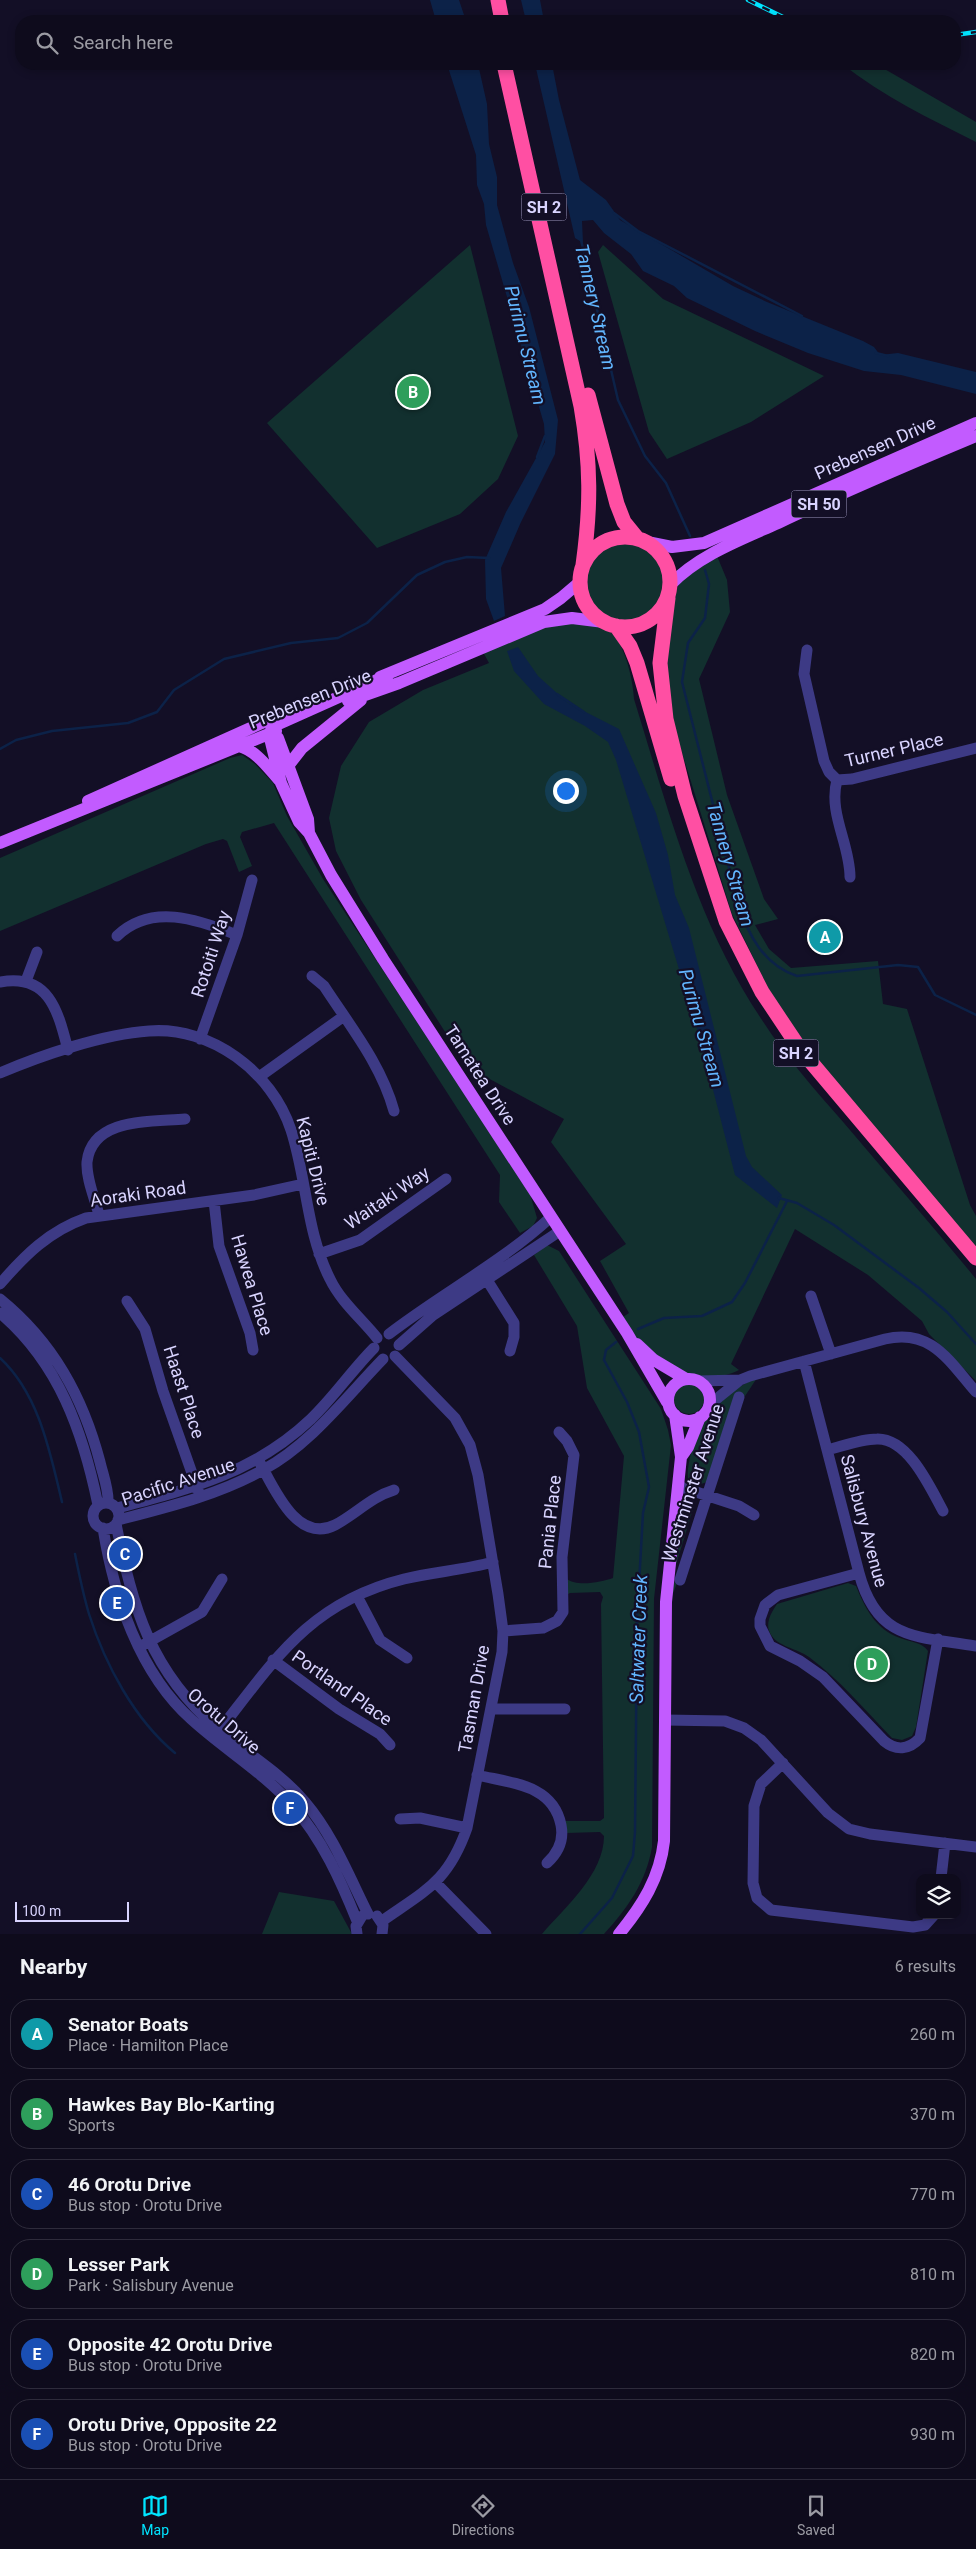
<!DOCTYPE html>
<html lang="en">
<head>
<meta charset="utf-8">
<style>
  :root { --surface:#0e0b1c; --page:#1c1929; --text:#f1f3f6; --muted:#9b9ba3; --line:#2e2b3b; --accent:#00e5ff }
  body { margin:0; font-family:Roboto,sans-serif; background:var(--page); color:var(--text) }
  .controls { position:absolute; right:15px; bottom:15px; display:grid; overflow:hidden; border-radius:10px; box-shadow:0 2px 8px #0003 }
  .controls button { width:45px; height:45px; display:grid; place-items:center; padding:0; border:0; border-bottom:1px solid var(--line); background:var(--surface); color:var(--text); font:25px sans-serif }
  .scale { position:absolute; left:15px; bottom:12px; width:114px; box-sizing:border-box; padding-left:5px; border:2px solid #d9d4ff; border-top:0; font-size:14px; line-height:18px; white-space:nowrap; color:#d9d4ff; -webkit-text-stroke:4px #130f26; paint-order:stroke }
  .you { position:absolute; left:565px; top:790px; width:18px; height:18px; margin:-12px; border:4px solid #fff; border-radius:50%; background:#1a73e8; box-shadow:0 0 0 8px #1a73e833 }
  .badge { display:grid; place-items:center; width:32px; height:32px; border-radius:50%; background:var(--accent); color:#fff; font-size:16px; font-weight:700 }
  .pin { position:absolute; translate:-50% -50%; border:2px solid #fff; box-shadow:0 1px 5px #0006 }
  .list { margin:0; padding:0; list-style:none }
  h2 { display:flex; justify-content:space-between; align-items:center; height:65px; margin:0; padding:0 20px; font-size:21px }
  h2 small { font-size:16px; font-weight:400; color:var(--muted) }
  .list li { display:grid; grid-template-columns:32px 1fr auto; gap:15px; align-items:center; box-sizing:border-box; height:70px; margin:0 10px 10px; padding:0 10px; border:1px solid var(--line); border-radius:20px }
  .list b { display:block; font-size:19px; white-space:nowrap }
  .list p { margin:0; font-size:16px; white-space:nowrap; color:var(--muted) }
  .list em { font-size:16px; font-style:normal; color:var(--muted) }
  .icon { flex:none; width:28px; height:28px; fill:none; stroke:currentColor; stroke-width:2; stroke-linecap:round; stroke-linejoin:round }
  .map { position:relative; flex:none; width:976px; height:1934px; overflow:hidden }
  .search { position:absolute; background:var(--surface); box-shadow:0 2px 8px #0003; left:15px; right:15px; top:15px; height:55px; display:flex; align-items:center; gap:12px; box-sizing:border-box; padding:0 18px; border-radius:20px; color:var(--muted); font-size:19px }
  .sheet { height:545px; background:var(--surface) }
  nav { display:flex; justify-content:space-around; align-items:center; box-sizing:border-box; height:70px; border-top:1px solid var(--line); background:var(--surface); font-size:14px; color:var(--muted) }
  nav a { display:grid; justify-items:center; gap:2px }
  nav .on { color:var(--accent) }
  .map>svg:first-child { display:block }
  .green { fill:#12302f }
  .water { fill:#0c2248 }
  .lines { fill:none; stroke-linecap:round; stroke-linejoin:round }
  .stream { stroke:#0c2248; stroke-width:2.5 }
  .minor { stroke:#3d3a85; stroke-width:11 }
  .major { stroke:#c25bff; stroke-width:12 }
  .highway { stroke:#ff4fa3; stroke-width:15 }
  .rail-casing { stroke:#00e5ff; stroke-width:4.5 }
  .rail { stroke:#130f26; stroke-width:2.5; stroke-dasharray:8; stroke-linecap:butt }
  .labels { text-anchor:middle; stroke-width:4.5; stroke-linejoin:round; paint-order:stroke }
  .shield { fill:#130f26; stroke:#9e99be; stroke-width:1 }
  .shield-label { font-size:16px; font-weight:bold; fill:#d9d4ff }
  .street-label { font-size:18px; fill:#d9d4ff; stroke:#130f26 }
  .water-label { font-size:19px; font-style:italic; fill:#62b6ff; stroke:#130f26 }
</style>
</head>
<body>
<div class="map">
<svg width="976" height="1934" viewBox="0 0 976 1934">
  <rect width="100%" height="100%" fill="#130f26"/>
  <!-- green -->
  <path class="green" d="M842,64H876L976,122V142C930,119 883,96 842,64Z
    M470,245L518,436L498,479L460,514L377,548L267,423Z
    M603,245L663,299L824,376L751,422L667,459L649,432L598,252Z
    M586 582a39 39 0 1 1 78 0a39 39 0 1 1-78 0Z
    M717,556L727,580L730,612L699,679L727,795L764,899L778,919L755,925L769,949L791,968L878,961L883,1004L907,1009L970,1205L976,1216V1247L825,1071L792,1027L769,990L732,914L670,714L666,646L677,588L682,580Z
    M576,623C588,625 605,625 614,635C626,650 633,680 634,699C668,809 697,923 762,1020C786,1057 815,1090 844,1123C888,1175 933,1226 976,1279V1381L929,1334L922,1321L868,1275L795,1229L731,1364L739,1370C716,1382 679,1379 658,1363C643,1353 632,1333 620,1319L629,1313L600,1261L626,1244L551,1142L564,1119L486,1077L477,1082L361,900L336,851L329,818L341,766L369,722L423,690L489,663L483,652L542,627Z
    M242,755L255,764L273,783L287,816L323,879L530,1194L537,1218L533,1226L520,1233L499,1202L500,1175L274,823L242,832L240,837L252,866L239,872L227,841L223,839L206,844L0,931V858L230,758Z
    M547,1245L559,1251L661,1409L668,1430L671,1445L654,1599L652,1847C646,1882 628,1908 604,1934H542C565,1907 604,1874 604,1836L600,1832L566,1833L565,1821H600L604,1818L601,1604L603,1597L600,1592L570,1593L564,1596L567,1579C577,1587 602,1582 613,1578L624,1456L587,1388L577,1326L534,1255Z
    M757,1378L745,1396L738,1394L707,1482L695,1486L689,1483C686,1473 689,1462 691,1453C702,1417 723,1392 757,1378Z
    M674 1399a15 15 0 1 1 30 0a15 15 0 1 1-30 0Z
    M685,1496L693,1499L694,1506L671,1581L677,1583L667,1610L665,1596L679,1501Z
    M848,1583L856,1586C865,1608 876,1630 900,1638C910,1642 922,1642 928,1651L916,1727L912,1736L902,1740L892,1738C865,1710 840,1680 809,1657C797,1648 777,1647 770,1633C765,1623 771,1613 777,1604Z
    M279,1892L334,1901L352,1934H262Z"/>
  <!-- water -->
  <path class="water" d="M430,0H459L466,21H436Z
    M521,0H540L544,21H526Z
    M447,64H478L487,104L489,144L497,177V205L513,263L529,307L558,420L555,454L521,522L501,568L505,616L494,621L486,599L485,560L506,512L545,442L544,424L486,225L484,204L477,185L476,155Z
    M535,64H552L559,100L580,180L606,200L620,220L733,286L767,302L863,341L874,347L880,355L898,353L976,372V394L901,375L864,371L808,353L755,331L687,298L674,286L643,271L631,254L604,233L593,220L582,221L583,243L575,238Z
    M518,647L538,676L568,703L619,729L656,813L668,855L675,895L689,928L746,1156L752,1167L782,1195L777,1208L735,1175L700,1039L616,760L608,742L585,726L544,704L514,671L507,651Z"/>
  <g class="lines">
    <!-- stream -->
    <path class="stream" d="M614,213L638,231L802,316
      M581,240L618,400L645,456L666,483L690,536
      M876,353L888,356
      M537,457L545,436
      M705,570L709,584L705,618L688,643L682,682L738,903C748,934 763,965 797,976L898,965L918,967L935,995L976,1015
      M557,694L584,712
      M0,749L16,740L52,731L128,723L157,712L174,690L224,659L291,643L338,638L367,623L417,575L445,562L467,557L489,558
      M779,1198L797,1203L834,1225L919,1288L947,1312L976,1344
      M638,1329L664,1318L702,1316L732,1302L745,1283L787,1201
      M0,1358C39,1394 50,1452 62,1502
      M75,1554C79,1574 83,1594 89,1614C105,1664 134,1719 175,1753
      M580,1934L612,1898L633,1856L635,1832L637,1620L643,1513L649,1487L639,1432L627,1402L604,1360L606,1350L616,1342"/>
    <!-- minor -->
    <path class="minor" d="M807,650L804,674L824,761L829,772L837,780L852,779L976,748
      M837,780C828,813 850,844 850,877
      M117,936C151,903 197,919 237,935
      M312,976L324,986C350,1026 381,1064 394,1111
      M26,981L37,952
      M0,982C49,973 58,1011 68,1050
      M200,1039L237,935L252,880
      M0,1073C42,1055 104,1034 149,1031C211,1026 272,1072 291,1130C307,1179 306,1232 330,1279C341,1302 362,1319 377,1338
      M259,1077L344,1016
      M214,1201L219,1246L250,1333L253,1350
      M99,1215C95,1199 86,1179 87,1162C92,1117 152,1122 185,1119
      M319,1254L360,1240L446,1179
      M482,1272L514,1323V1337L510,1351
      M0,1284C25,1255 49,1231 86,1218L254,1195L303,1184
      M811,1296L831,1354
      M0,1299C53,1342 83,1397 100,1462C103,1475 109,1490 108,1503
      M127,1301L145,1329L163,1391L199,1493
      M0,1313C59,1363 83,1432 98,1505
      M389,1334C441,1294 502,1262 551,1217
      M399,1345L432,1316L560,1231
      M804,1361L859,1573C877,1641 917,1636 976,1646
      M698,1381L740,1380
      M709,1405L740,1380L750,1376L885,1339C931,1328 949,1361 976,1392
      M827,1450C843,1446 861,1439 877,1439C908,1438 930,1487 943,1511
      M260,1463C274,1488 297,1544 335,1525C356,1514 371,1497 394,1490
      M678,1486L739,1506L754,1515
      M93 1516a13 13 0 1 1 26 0a13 13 0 1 1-26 0Z
      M117,1508C190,1489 254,1473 311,1419C334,1397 352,1370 374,1348
      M118,1520C168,1507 218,1495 263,1470C311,1444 346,1397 383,1359
      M116,1524C133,1608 150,1671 218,1729C247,1754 281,1773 305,1802C333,1835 349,1876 368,1914
      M103,1528C114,1596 139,1673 192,1720C225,1750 264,1773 293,1806C322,1839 341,1881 357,1921
      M859,1573L778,1595L765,1605L760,1619V1626L770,1646L800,1661L823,1677L884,1741C896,1751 909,1750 920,1738L938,1639
      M680,1580L739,1397
      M357,1596L380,1640L407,1658
      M503,1631L543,1628L557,1621L563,1612L562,1557L574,1455L567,1441L559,1432
      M143,1645L202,1612L222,1579
      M273,1660L339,1709L380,1734L390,1745
      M491,1709H565
      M665,1720L725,1721L744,1728L761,1740L828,1813L849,1829L870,1834L976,1847
      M215,1736C272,1664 307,1603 404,1579C433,1572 464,1570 493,1562
      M783,1763L761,1784L754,1806L753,1883L757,1898L771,1910L913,1927L925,1925L934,1915
      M477,1775C510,1783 553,1784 561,1825C564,1840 559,1852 547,1863
      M400,1819L420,1818L467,1828
      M941,1878L945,1843
      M436,1883L486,1934
      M377,1916L383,1925L382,1934
      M382,1921C426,1890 448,1882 467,1828L502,1652L503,1631L498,1594L478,1475L470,1445L455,1418L395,1356
      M357,1934L356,1926L362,1916"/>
    <!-- major -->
    <path class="major" d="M647,542L672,547L704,543L976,423
      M670,585C699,555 740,540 778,523C843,492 909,464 976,436
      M388,675L274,726L269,734L281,783L299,822L309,833L331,875L383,959L627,1333L667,1402
      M380,677L545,609L561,598L581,581
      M348,701L399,683L544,622L572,618L604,622
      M273,733L278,738L308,819L309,833
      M239,746C257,751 268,768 280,781
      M288,766L302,748L361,700
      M88,801L284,713
      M0,843L276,731
      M637,1344L654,1360L686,1379
      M668 1400a21 21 0 1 1 42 0a21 21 0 1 1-42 0Z
      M681,1457L688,1447L700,1417
      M619,1934C642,1906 660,1878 664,1841L666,1602L681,1457L675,1415"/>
    <!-- highway -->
    <path class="highway" d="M498,0L502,21
      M504,64L581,406C591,464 591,507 583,565
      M588,395L617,504L624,522L637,538
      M580 582a45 45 0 1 1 90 0a45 45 0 1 1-90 0Z
      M668,598L660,663L666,719L685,796L726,921L762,992L800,1049L976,1258
      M616,626L630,646L637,663L671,779"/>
    <!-- rail casing -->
    <g class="rail-casing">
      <path id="rail" d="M748,0L791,21
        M955,35L976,32"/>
    </g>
    <!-- rail -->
    <use href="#rail" class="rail"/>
  </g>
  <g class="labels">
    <!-- shield labels -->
    <g class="shield">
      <rect x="521.5" y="193.5" width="45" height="27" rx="4"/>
      <rect x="791.5" y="490.5" width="55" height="27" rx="4"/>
      <rect x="773.5" y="1039.5" width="45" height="27" rx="4"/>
    </g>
    <g class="shield-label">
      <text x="544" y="213">SH 2</text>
      <text x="819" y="510">SH 50</text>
      <text x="796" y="1059">SH 2</text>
    </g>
    <!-- street labels -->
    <g class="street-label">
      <text transform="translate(875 448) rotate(-24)" y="6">Prebensen Drive</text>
      <text transform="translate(310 699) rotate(-22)" y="6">Prebensen Drive</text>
      <text transform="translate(894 750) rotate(-13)" y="6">Turner Place</text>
      <text transform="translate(211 954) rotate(-72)" y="6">Rotoiti Way</text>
      <text transform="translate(480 1075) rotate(57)" y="6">Tamatea Drive</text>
      <text transform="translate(313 1161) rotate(76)" y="6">Kapiti Drive</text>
      <text transform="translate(138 1194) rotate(-8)" y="6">Aoraki Road</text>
      <text transform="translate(387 1198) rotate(-34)" y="6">Waitaki Way</text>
      <text transform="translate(252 1285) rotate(73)" y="6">Hawea Place</text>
      <text transform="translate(184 1392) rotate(72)" y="6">Haast Place</text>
      <text transform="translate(178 1482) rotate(-18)" y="6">Pacific Avenue</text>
      <text transform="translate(693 1483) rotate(-72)" y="6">Westminster Avenue</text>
      <text transform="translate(864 1521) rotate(75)" y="6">Salisbury Avenue</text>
      <text transform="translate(550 1522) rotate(-84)" y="6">Pania Place</text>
      <text transform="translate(342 1688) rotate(35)" y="6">Portland Place</text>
      <text transform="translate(474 1699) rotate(-80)" y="6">Tasman Drive</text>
      <text transform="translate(224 1721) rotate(41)" y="6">Orotu Drive</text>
    </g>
    <!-- water labels -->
    <g class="water-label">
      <text transform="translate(596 307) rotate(77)" y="7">Tannery Stream</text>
      <text transform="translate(526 345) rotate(76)" y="7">Purimu Stream</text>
      <text transform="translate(731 864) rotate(74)" y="7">Tannery Stream</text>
      <text transform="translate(702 1028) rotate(74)" y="7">Purimu Stream</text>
      <text transform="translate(638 1639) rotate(-88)" y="7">Saltwater Creek</text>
    </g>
  </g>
</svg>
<div class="controls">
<button><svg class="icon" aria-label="layers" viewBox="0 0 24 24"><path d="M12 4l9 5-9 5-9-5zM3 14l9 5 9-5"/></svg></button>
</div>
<div class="scale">100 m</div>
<div class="you"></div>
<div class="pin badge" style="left:825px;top:937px;background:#0f9aa8">A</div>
<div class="pin badge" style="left:413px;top:392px;background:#2e9e5b">B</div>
<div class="pin badge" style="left:125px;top:1554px;background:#1a4fb4">C</div>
<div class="pin badge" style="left:872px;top:1664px;background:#2e9e5b">D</div>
<div class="pin badge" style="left:117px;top:1603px;background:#1a4fb4">E</div>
<div class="pin badge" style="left:290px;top:1808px;background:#1a4fb4">F</div>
<div class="search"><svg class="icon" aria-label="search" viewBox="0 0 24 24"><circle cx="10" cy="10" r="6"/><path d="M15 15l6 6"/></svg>Search here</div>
</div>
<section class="sheet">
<h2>Nearby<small>6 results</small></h2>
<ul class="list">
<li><span class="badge" style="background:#0f9aa8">A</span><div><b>Senator Boats</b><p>Place · Hamilton Place</p></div><em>260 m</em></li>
<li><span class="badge" style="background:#2e9e5b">B</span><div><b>Hawkes Bay Blo-Karting</b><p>Sports</p></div><em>370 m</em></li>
<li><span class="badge" style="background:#1a4fb4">C</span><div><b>46 Orotu Drive</b><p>Bus stop · Orotu Drive</p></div><em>770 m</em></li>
<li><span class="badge" style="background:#2e9e5b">D</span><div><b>Lesser Park</b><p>Park · Salisbury Avenue</p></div><em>810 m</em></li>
<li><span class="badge" style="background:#1a4fb4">E</span><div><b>Opposite 42 Orotu Drive</b><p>Bus stop · Orotu Drive</p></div><em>820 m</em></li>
<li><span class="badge" style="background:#1a4fb4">F</span><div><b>Orotu Drive, Opposite 22</b><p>Bus stop · Orotu Drive</p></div><em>930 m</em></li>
</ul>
</section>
<nav>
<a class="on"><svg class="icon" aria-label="map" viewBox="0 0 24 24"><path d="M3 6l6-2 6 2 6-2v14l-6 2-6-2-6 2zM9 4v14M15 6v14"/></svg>Map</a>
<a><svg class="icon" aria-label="directions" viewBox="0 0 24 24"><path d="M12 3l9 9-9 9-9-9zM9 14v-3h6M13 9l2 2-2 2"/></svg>Directions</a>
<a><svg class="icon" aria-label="saved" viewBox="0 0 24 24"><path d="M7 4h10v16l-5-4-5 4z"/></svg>Saved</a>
</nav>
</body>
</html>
